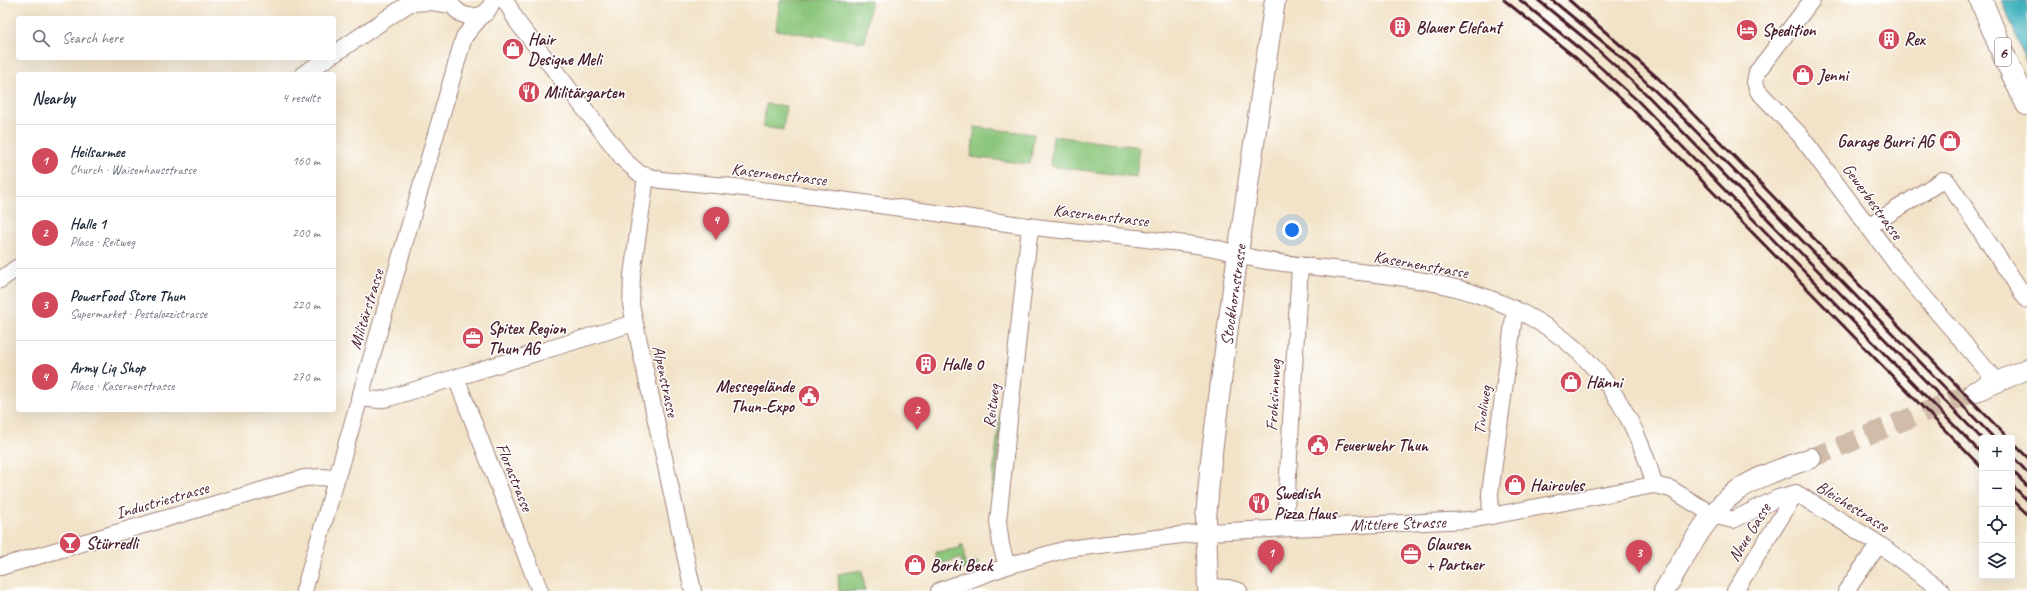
<!DOCTYPE html>
<html lang="en">
<head>
<meta charset="utf-8">
<style>
  :root { --surface:#fff; --page:#f6f6f7; --text:#1f2937; --muted:#747a83; --line:#e0e1e3; --accent:#d1495b }
  body { margin:0; font-family:Caveat,sans-serif; background:var(--page); color:var(--text) }
  .controls { position:absolute; right:12px; bottom:12px; display:grid; overflow:hidden; border-radius:4px; box-shadow:0 4px 16px #0002 }
  .controls button { width:36px; height:36px; display:grid; place-items:center; padding:0; border:0; border-bottom:1px solid var(--line); background:var(--surface); color:var(--text); font:20px sans-serif }
  .you { position:absolute; left:1292px; top:230px; width:14px; height:14px; margin:-10px; border:3px solid #fff; border-radius:50%; background:#1a73e8; box-shadow:0 0 0 6px #1a73e833 }
  .badge { display:grid; place-items:center; width:26px; height:26px; border-radius:50%; background:var(--accent); color:#fff; font-size:13px; font-weight:700 }
  .pin { position:absolute; translate:-50% -33px; filter:drop-shadow(0 1px 2px #0008) }
  .pin::after { content:''; position:absolute; top:21px; width:14px; height:12px; background:inherit; clip-path:polygon(0 0,100% 0,50% 100%) }
  .list { margin:0; padding:0; list-style:none }
  h2 { display:flex; justify-content:space-between; align-items:center; height:52px; margin:0; padding:0 16px; font-size:17px }
  h2 small { font-size:13px; font-weight:400; color:var(--muted) }
  .list li { display:grid; grid-template-columns:26px 1fr auto; gap:12px; align-items:center; box-sizing:border-box; height:72px; padding:0 16px; border-top:1px solid var(--line) }
  .list b { display:block; font-size:15px; white-space:nowrap }
  .list p { margin:0; font-size:13px; white-space:nowrap; color:var(--muted) }
  .list em { font-size:13px; font-style:normal; color:var(--muted) }
  .icon { flex:none; width:22px; height:22px; fill:none; stroke:currentColor; stroke-width:2; stroke-linecap:round; stroke-linejoin:round }
  .map { position:relative; flex:none; width:2027px; height:591px; overflow:hidden }
  .search { position:absolute; background:var(--surface); box-shadow:0 4px 16px #0002; left:16px; top:16px; width:320px; height:44px; display:flex; align-items:center; gap:10px; box-sizing:border-box; padding:0 14px; border-radius:4px; color:var(--muted); font-size:15px }
  .panel { position:absolute; background:var(--surface); box-shadow:0 4px 16px #0002; left:16px; top:72px; width:320px; height:340px; border-radius:4px }
  .map>svg:first-child { display:block }
  .green { fill:#8cc67b; stroke:#6b7253 }
  .water { fill:#43b2bd; stroke:#466874 }
  .lines { fill:none; stroke-linecap:round; stroke-linejoin:round }
  .tertiary-tunnel { stroke:#d0bca9; stroke-width:20; stroke-dasharray:20 10; stroke-linecap:butt }
  .minor-casing { stroke:#9e817a; stroke-width:18 }
  .tertiary-casing { stroke:#9e817a; stroke-width:22 }
  .primary-casing { stroke:#9e817a; stroke-width:24 }
  .minor { stroke:#fff; stroke-width:16 }
  .tertiary { stroke:#fff; stroke-width:20 }
  .primary { stroke:#fff; stroke-width:22 }
  .rail { stroke:#4a1f2b; stroke-width:3 }
  .labels { text-anchor:middle; stroke-width:3; stroke-linejoin:round; paint-order:stroke }
  .shield { fill:#fff; stroke:#80626b; stroke-width:1 }
  .shield-label { font-size:16px; font-weight:bold; fill:#4a1f2b }
  .poi-label { font-size:17px; font-weight:bold; fill:#4a1f2b; stroke:#fff; text-anchor:start }
  .street-label { font-size:17px; fill:#4a1f2b; stroke:#fff }
</style>
</head>
<body>
<div class="map">
<svg width="2027" height="591" viewBox="0 0 2027 591">
  <rect width="100%" height="100%" fill="#fff"/>
  <filter id="ink" filterUnits="userSpaceOnUse"><feTurbulence type="fractalNoise" baseFrequency=".025" numOctaves="2"/><feDisplacementMap in="SourceGraphic" scale="8" xChannelSelector="R" yChannelSelector="G"/><feConvolveMatrix kernelMatrix="1 2 1 2 8 2 1 2 1" color-interpolation-filters="sRGB"/></filter>
  <filter id="wash" filterUnits="userSpaceOnUse"><feTurbulence type="fractalNoise" baseFrequency=".012" numOctaves="4" result="noise"/><feDisplacementMap in="SourceGraphic" scale="16" xChannelSelector="R" yChannelSelector="G"/><feGaussianBlur stdDeviation="0.9" result="paint"/><feColorMatrix in="noise" values="0 0 0 0 0 0 0 0 0 0 0 0 0 0 0 0 0 1.4 0 .05"/><feComposite in="paint" operator="in"/></filter>
  <g filter="url(#wash)">
    <rect width="100%" height="100%" fill="#f2e3c8"/>
    <!-- green -->
    <path class="green" d="M780,0H871L865,42L776,30Z
      M766,104L786,106L783,130L763,127Z
      M975,127L1034,134L1030,164L971,157Z
      M1053,136L1140,147L1136,177L1050,166Z
      M1007,352H1010L994,496L991,492Z
      M960,545H963L965,565L978,561L979,564L962,570L961,558L937,565L936,552L960,548Z
      M862,570L865,591H839L838,574Z"/>
    <!-- water -->
    <path class="water" d="M2002,0H2027V64Z"/>
  </g>
  <g filter="url(#ink)">
    <g class="lines">
      <!-- tertiary-tunnel -->
      <path class="tertiary-tunnel" d="M1811,458L1974,392"/>
      <!-- minor casing -->
      <g class="minor-casing">
        <path id="minor" d="M450,0C456,16 471,20 486,13L494,0
          M505,0L518,23L625,161L640,174L661,180C784,190 906,209 1028,226C1088,234 1149,238 1209,247C1227,250 1244,257 1262,260C1353,275 1447,271 1530,317C1582,345 1618,390 1640,443C1646,457 1651,470 1654,485
          M1812,0L1757,72L1755,82L1758,91L1800,135L1897,265L1997,382
          M410,3L431,2L452,5
          M334,54L414,0
          M303,74L328,58
          M646,177L632,275L631,305L693,591
          M1868,227L1943,180L1947,181L2027,300
          M0,280L18,267
          M456,378L540,591
          M359,398L379,400L389,398L634,323
          M1491,516L1490,493L1515,309
          M1285,527L1300,265
          M1007,566L1001,545L998,521L1030,226
          M0,567L304,478L323,477L336,479
          M1208,587L1228,588L1239,591
          M304,591L464,37L483,14
          M939,591L1007,566L1067,549L1206,532L1470,520L1654,485L1671,489L1713,515L1733,520L1778,498L1796,493L1879,544L1942,591
          M1735,591L1796,493
          M1846,591L1879,544"/>
      </g>
      <!-- tertiary casing -->
      <g class="tertiary-casing">
        <path id="tertiary" d="M1974,392L2027,369
          M1208,591L1206,518L1211,460L1233,288L1275,0
          M1664,591C1685,557 1705,514 1738,490C1760,475 1787,467 1811,458"/>
      </g>
      <!-- primary casing -->
      <g class="primary-casing">
        <path id="primary" d="M1981,0L2004,56L2027,104"/>
      </g>
      <!-- minor -->
      <use href="#minor" class="minor"/>
      <!-- tertiary -->
      <use href="#tertiary" class="tertiary"/>
      <!-- primary -->
      <use href="#primary" class="primary"/>
      <!-- rail -->
      <path class="rail" d="M1504,0L1576,58L1630,107L1982,468
        M1520,0L1581,50L1637,100L1982,454
        M1538,0L1588,41L1645,93L1982,439
        M1552,0L1614,51L1684,119L1994,438
        M1569,0L1659,79L2008,438
        M2012,442L2027,457
        M2012,456L2027,472
        M2012,470L2027,486
        M2012,485L2027,500
        M2012,499L2027,514"/>
    </g>
  </g>
  <!-- icons -->
  <defs>
    <g id="building-disc" transform="scale(1.15)"><circle r="9.5" fill="#d1495b" stroke="#fff"/><path d="M-4-6H4V6H1V3H-1V6H-4ZM-2.5-4.3h1.7v1.8h-1.7ZM.8-4.3h1.7v1.8H.8ZM-2.5-1h1.7V.8h-1.7ZM.8-1h1.7V.8H.8Z" fill="#fff"/></g>
    <g id="hotel-disc" transform="scale(1.15)"><circle r="9.5" fill="#d1495b" stroke="#fff"/><path d="M-6-4.5h1.5V1H6V5H4.5V3h-9V5H-6ZM-4 0a1.8 1.8 0 1 1 3.6 0ZM.5 0V-2.5h3Q6-2.5 6 0Z" fill="#fff"/></g>
    <g id="shop-disc" transform="scale(1.15)"><circle r="9.5" fill="#d1495b" stroke="#fff"/><path d="M-5-2.5h2.3a2.7 3.5 0 0 1 5.4 0H5L5.5 6h-11ZM-1.5-2.5h3a1.5 2.3 0 0 0-3 0Z" fill="#fff"/></g>
    <g id="restaurant-disc" transform="scale(1.15)"><circle r="9.5" fill="#d1495b" stroke="#fff"/><path d="M-5-6h1v4h1v-4h1v4h1v-4h1v5L-1.5 .5V6h-2V.5L-5-1ZM5-6V6H3V1.5H1.5Q1.5-4 5-6Z" fill="#fff"/></g>
    <g id="office-disc" transform="scale(1.15)"><circle r="9.5" fill="#d1495b" stroke="#fff"/><path d="M-6-3h4V-5.5h4V-3h4V5H-6ZM-1-4.5V-3h2v-1.5ZM-6 0V1H6V0Z" fill="#fff"/></g>
    <g id="civic-disc" transform="scale(1.15)"><circle r="9.5" fill="#d1495b" stroke="#fff"/><path d="M-.6-6.5H3V-4.5H.6V-3L4-1V1h2V6H-6V1h2V-1L-.6-3ZM-1.2 2.5V6h2.4V2.5Z" fill="#fff"/></g>
    <g id="bar-disc" transform="scale(1.15)"><circle r="9.5" fill="#d1495b" stroke="#fff"/><path d="M-6-5H6L.8 .8V4.5H3.5V6h-7V4.5H-.8V.8Z" fill="#fff"/></g>
  </defs>
  <g fill-rule="evenodd">
    <use href="#building-disc" x="1400" y="27"/>
    <use href="#hotel-disc" x="1747" y="30"/>
    <use href="#building-disc" x="1889" y="39"/>
    <use href="#shop-disc" x="513" y="49"/>
    <use href="#shop-disc" x="1803" y="75"/>
    <use href="#restaurant-disc" x="529" y="92"/>
    <use href="#shop-disc" x="1950" y="141"/>
    <use href="#office-disc" x="473" y="338"/>
    <use href="#building-disc" x="926" y="364"/>
    <use href="#shop-disc" x="1571" y="382"/>
    <use href="#civic-disc" x="809" y="396"/>
    <use href="#civic-disc" x="1318" y="445"/>
    <use href="#shop-disc" x="1515" y="485"/>
    <use href="#restaurant-disc" x="1259" y="503"/>
    <use href="#bar-disc" x="70" y="543"/>
    <use href="#office-disc" x="1411" y="554"/>
    <use href="#shop-disc" x="915" y="565"/>
  </g>
  <g class="labels">
    <!-- shield labels -->
    <rect class="shield" x="1995" y="38" width="16" height="28" rx="3"/>
    <g class="shield-label">
      <text x="2003" y="58">6</text>
    </g>
    <!-- poi labels -->
    <g class="poi-label">
      <text x="1416" y="33">Blauer Elefant</text>
      <text x="1762" y="36">Spedition</text>
      <text x="528" y="45">Hair<tspan x="528" dy="20">Designe Meli</tspan></text>
      <text x="1904" y="45">Rex</text>
      <text x="1818" y="81">Jenni</text>
      <text x="544" y="98">Militärgarten</text>
      <text x="1934" y="147" text-anchor="end">Garage Burri AG</text>
      <text x="488" y="334">Spitex Region<tspan x="488" dy="20">Thun AG</tspan></text>
      <text x="942" y="370">Halle 0</text>
      <text x="1586" y="388">Hänni</text>
      <text x="794" y="392" text-anchor="end">Messegelände<tspan x="794" dy="20">Thun-Expo</tspan></text>
      <text x="1334" y="451">Feuerwehr Thun</text>
      <text x="1530" y="491">Haircules</text>
      <text x="1274" y="499">Swedish<tspan x="1274" dy="20">Pizza Haus</tspan></text>
      <text x="86" y="549">Stürredli</text>
      <text x="1426" y="550">Glausen<tspan x="1426" dy="20">+ Partner</tspan></text>
      <text x="930" y="571">Borki Beck</text>
    </g>
    <!-- street labels -->
    <g class="street-label">
      <text transform="translate(779 174) rotate(7)" y="6">Kasernenstrasse</text>
      <text transform="translate(1873 201) rotate(54)" y="6">Gewerbestrasse</text>
      <text transform="translate(1101 215) rotate(7)" y="6">Kasernenstrasse</text>
      <text transform="translate(1421 264) rotate(10)" y="6">Kasernenstrasse</text>
      <text transform="translate(1233 295) rotate(-82)" y="6">Stockhornstrasse</text>
      <text transform="translate(366 309) rotate(-73)" y="6">Militärstrasse</text>
      <text transform="translate(666 381) rotate(78)" y="6">Alpenstrasse</text>
      <text transform="translate(1273 395) rotate(-87)" y="6">Frohsinnweg</text>
      <text transform="translate(991 406) rotate(-83)" y="6">Reitweg</text>
      <text transform="translate(1482 410) rotate(-82)" y="6">Tivoliweg</text>
      <text transform="translate(515 477) rotate(68)" y="6">Florastrasse</text>
      <text transform="translate(162 500) rotate(-16)" y="6">Industriestrasse</text>
      <text transform="translate(1853 506) rotate(32)" y="6">Bleichestrasse</text>
      <text transform="translate(1398 523) rotate(-2)" y="6">Mittlere Strasse</text>
      <text transform="translate(1749 532) rotate(-58)" y="6">Neue Gasse</text>
    </g>
  </g>
</svg>
<div class="controls">
<button>+</button>
<button>−</button>
<button><svg class="icon" aria-label="locate" viewBox="0 0 24 24"><circle cx="12" cy="12" r="6"/><path d="M12 2v4M12 18v4M2 12h4M18 12h4"/></svg></button>
<button><svg class="icon" aria-label="layers" viewBox="0 0 24 24"><path d="M12 4l9 5-9 5-9-5zM3 14l9 5 9-5"/></svg></button>
</div>
<div class="you"></div>
<div class="pin badge" style="left:1271px;top:573px">1</div>
<div class="pin badge" style="left:917px;top:430px">2</div>
<div class="pin badge" style="left:1639px;top:573px">3</div>
<div class="pin badge" style="left:716px;top:240px">4</div>
<div class="search"><svg class="icon" aria-label="search" viewBox="0 0 24 24"><circle cx="10" cy="10" r="6"/><path d="M15 15l6 6"/></svg>Search here</div>
<section class="panel">
<h2>Nearby<small>4 results</small></h2>
<ul class="list">
<li><span class="badge">1</span><div><b>Heilsarmee</b><p>Church · Waisenhausstrasse</p></div><em>160 m</em></li>
<li><span class="badge">2</span><div><b>Halle 1</b><p>Place · Reitweg</p></div><em>200 m</em></li>
<li><span class="badge">3</span><div><b>PowerFood Store Thun</b><p>Supermarket · Pestalozzistrasse</p></div><em>220 m</em></li>
<li><span class="badge">4</span><div><b>Army Liq Shop</b><p>Place · Kasernenstrasse</p></div><em>270 m</em></li>
</ul>
</section>
</div>
</body>
</html>
